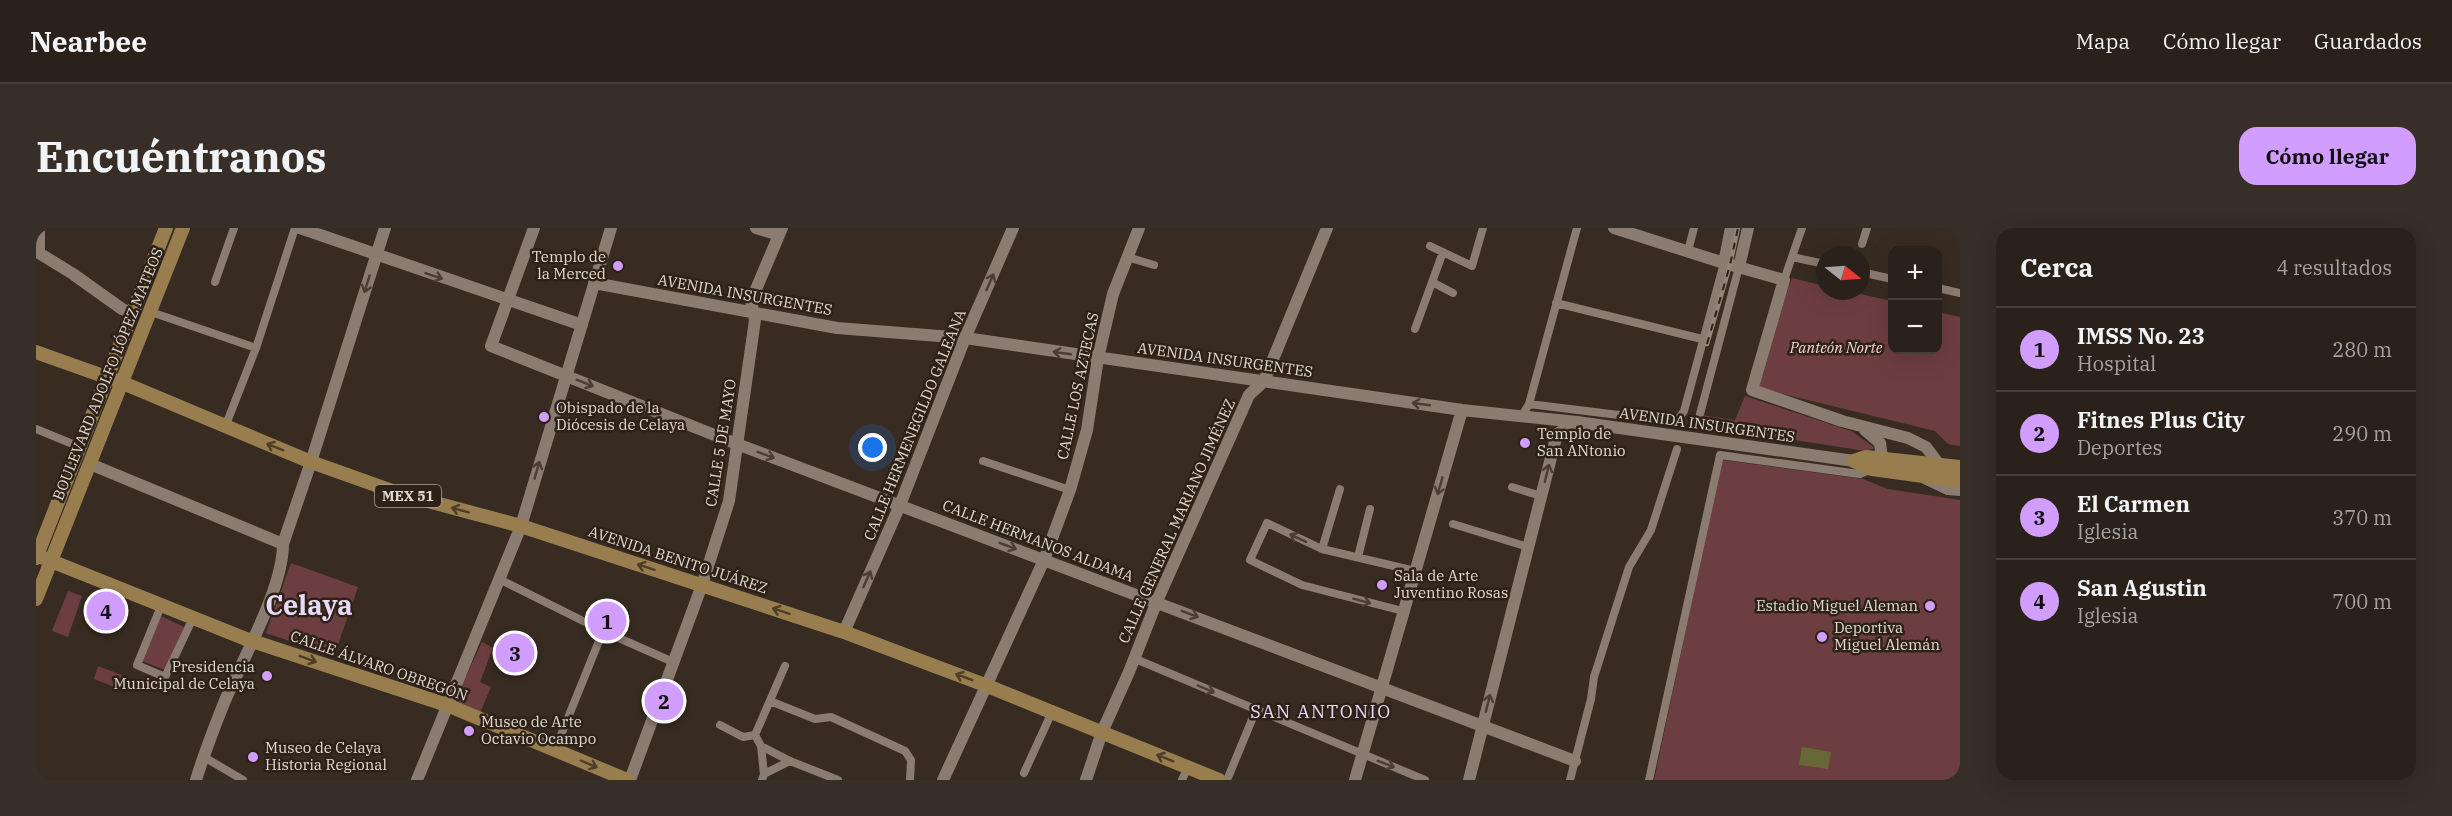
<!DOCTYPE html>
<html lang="es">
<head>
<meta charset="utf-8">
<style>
  :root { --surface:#2a211a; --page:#362e27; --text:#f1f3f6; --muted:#a5a3a2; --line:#463e39; --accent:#d19dfe }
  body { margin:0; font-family:"IBM Plex Serif",serif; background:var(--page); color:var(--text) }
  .controls { position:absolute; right:18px; top:18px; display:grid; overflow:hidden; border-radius:12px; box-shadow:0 6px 24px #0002 }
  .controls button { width:54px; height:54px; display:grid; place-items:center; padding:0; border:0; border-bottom:2px solid var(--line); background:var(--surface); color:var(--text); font:30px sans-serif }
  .compass { position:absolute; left:1780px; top:18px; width:54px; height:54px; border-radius:50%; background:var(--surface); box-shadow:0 6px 24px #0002; rotate:107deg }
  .you { position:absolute; left:837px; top:220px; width:21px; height:21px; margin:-15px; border:4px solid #fff; border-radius:50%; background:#1a73e8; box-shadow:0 0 0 9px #1a73e833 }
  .badge { display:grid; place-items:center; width:39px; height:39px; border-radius:50%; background:var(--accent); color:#111; font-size:20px; font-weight:700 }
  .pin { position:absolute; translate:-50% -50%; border:3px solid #fff; box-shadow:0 2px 6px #0006 }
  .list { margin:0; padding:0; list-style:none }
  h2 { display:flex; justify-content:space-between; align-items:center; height:78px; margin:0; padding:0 24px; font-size:26px }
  h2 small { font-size:20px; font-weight:400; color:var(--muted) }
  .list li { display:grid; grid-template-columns:39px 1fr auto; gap:18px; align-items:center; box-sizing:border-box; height:84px; padding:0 24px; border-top:2px solid var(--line) }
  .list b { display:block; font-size:22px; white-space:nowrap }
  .list p { margin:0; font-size:20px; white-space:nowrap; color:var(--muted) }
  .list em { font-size:20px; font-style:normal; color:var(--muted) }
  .map { position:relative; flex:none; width:1924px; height:552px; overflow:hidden; border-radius:18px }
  header { display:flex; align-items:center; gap:36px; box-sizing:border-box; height:84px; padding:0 30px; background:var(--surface); border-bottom:2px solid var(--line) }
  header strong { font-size:28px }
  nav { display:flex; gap:33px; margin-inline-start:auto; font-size:21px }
  .intro { display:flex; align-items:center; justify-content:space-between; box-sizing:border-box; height:144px; padding:0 36px }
  h1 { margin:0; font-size:42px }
  .button { padding:15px 27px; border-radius:18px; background:var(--accent); color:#111; font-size:21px; font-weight:700 }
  main { display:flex; gap:36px; padding:0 36px }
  aside { flex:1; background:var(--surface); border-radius:18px; box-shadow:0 6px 24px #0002 }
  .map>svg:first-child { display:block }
  .green { fill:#6d3e41 }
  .water { fill:#686737 }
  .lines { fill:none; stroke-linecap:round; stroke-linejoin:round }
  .street { stroke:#8b7c71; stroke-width:8 }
  .secondary { stroke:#8b7c71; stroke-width:12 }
  .primary { stroke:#987e4e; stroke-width:14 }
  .rail-casing { stroke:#90867d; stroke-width:4.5 }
  .rail { stroke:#2e2218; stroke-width:2; stroke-dasharray:7; stroke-linecap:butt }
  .oneway { stroke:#4a3d33 }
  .oneway2 { stroke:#4e3e28 }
  .poi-dot { fill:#d19dfe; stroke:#2e2218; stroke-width:2 }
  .labels { text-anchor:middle; stroke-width:5; stroke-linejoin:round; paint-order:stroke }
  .shield { fill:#2e2218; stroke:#aba19a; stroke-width:1.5 }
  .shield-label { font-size:14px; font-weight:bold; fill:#e0d8d1 }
  .poi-label { font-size:15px; fill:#e0d8d1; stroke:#2e2218; text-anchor:start }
  .street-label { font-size:15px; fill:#e0d8d1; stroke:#2e2218 }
  .park-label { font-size:15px; font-style:italic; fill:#f6d3d3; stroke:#2e2218 }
  .quarter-label { font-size:18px; letter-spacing:1.5px; fill:#e8daf6; stroke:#2e2218 }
  .town-label { font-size:27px; font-weight:bold; fill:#e8daf6; stroke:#2e2218 }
</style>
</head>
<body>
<header>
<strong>Nearbee</strong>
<nav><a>Mapa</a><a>Cómo llegar</a><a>Guardados</a></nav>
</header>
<div class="intro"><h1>Encuéntranos</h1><a class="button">Cómo llegar</a></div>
<main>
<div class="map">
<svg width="1924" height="552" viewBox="0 0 1924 552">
  <rect width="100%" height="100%" fill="#382c22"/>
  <!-- green -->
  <path class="green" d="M1756,50L1789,58V63H1811L1856,73V122H1902V84L1924,89V218L1912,216L1899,203L1722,160L1724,137Z
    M1709,168L1815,203L1839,220L1830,223L1659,197L1664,187L1699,192Z
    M1686,232L1827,251L1852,261L1924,272V552H1618Z
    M255,335L322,359L298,428L230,405Z
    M32,363L46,368L32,409L16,403Z
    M125,388L148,399L129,442L106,433Z
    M446,414L457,420L444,454L455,459L444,485L419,472Z
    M62,438L88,448L84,461L58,451Z"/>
  <!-- water -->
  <path class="water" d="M1766,519L1795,524L1792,541L1763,537Z"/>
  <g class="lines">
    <!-- street -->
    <path class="street" d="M1826,16L1831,0
      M1394,18L1436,38L1447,0
      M1652,23L1658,0
      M1091,29L1118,37
      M1756,29L1789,36
      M1825,44L1856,51
      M1748,52L1766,0
      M179,54L198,0
      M1396,54L1417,65
      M1902,60L1924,65
      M1520,75L1666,111
      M115,84L220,120
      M1379,101L1407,24
      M1493,176L1640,194L1648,183L1688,35
      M1664,186L1703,39
      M1485,189L1493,176L1541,0
      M189,199L220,120L259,0
      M0,201L44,219
      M947,233L1034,262
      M1476,259L1505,268
      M1417,296L1492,319
      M1286,321L1304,261
      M1322,329L1334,281
      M465,352L567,403L637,434
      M125,378L101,437L129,449L157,390
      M1367,383L1266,357L1214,332L1231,295L1286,321L1379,343
      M1097,430L1389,552
      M734,473L779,491L795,489L869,523L875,532L874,552
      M684,497L707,509L719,507L725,518L754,533L802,552
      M719,507L749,438
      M725,518L728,546L726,552
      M519,522L567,403
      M168,529L207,552
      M988,545L1016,484
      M728,546L754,533
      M1146,552L1152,539
      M1191,552L1220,482
      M1534,552L1555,471L1558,449L1593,339L1615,302L1641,221
      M1613,552L1684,227L1816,245L1824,246L1836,241"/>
    <!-- secondary -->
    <path class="secondary" d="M264,0L546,97
      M498,0L455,118L701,216L1539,533
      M720,0L743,7
      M1578,0L1688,35L1748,52L1716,162L1806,193L1872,210L1890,219L1902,235
      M0,2L3,4V25L37,46L86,81L96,85
      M1688,35L1695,0
      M1703,39L1712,0
      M558,55L801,100L929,110L1426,182L1541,194L1818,233
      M1829,202L1844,215L1846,230
      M54,236L247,316
      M1889,250L1912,261L1924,262
      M808,404L864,277L929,110L977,0
      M160,552C168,526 178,500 188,475C206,432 247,361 247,316L275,234L349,0
      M381,552L485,298L575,0
      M594,552L666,357L693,273L719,92L715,73L746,0
      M907,552L1008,332L1034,262L1051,202L1062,130L1077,66L1103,0
      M1050,552L1066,504L1093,444L1121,373L1213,167L1228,153L1291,0
      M1319,552L1426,182
      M1433,552L1521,206L1540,194"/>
    <!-- primary -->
    <path class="primary" d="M0,124L87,155L275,234L362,265L485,298L808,404L949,457L1183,552
      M1818,233L1836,241L1924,253
      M1818,233L1830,229L1924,239
      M0,327L210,411L411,477L591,552
      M0,330L130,0
      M0,371L147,0"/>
    <!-- rail casing -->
    <g class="rail-casing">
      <path id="rail" d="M1671,116L1694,37L1702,0"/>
    </g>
    <!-- rail -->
    <use href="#rail" class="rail"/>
  </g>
  <!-- one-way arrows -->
  <defs><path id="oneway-shaft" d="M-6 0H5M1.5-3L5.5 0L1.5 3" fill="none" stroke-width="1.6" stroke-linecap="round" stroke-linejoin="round" transform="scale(1.5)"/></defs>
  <g class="oneway">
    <use href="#oneway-shaft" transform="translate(398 48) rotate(19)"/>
    <use href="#oneway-shaft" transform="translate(954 54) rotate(-66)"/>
    <use href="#oneway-shaft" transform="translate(331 56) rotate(107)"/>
    <use href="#oneway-shaft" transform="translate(1026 125) rotate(-172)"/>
    <use href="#oneway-shaft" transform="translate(549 155) rotate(22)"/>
    <use href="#oneway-shaft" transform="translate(1385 176) rotate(-172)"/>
    <use href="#oneway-shaft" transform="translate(730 227) rotate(20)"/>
    <use href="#oneway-shaft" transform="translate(501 242) rotate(-74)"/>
    <use href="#oneway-shaft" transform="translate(1511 245) rotate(-76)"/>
    <use href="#oneway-shaft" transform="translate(1404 258) rotate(106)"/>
    <use href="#oneway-shaft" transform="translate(1262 310) rotate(-155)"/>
    <use href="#oneway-shaft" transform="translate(972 318) rotate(21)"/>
    <use href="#oneway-shaft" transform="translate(831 351) rotate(-66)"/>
    <use href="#oneway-shaft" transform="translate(1326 373) rotate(15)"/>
    <use href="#oneway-shaft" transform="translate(1154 386) rotate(21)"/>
    <use href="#oneway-shaft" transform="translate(1170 461) rotate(23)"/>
    <use href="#oneway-shaft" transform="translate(1452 475) rotate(-76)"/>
    <use href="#oneway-shaft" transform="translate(1350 536) rotate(22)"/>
  </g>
  <g class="oneway2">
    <use href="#oneway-shaft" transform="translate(239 219) rotate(-158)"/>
    <use href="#oneway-shaft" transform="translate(424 282) rotate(-165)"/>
    <use href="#oneway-shaft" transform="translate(610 339) rotate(-162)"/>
    <use href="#oneway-shaft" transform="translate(745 383) rotate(-162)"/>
    <use href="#oneway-shaft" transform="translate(272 431) rotate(20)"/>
    <use href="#oneway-shaft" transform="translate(928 449) rotate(-159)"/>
    <use href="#oneway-shaft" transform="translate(1129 530) rotate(-158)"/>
    <use href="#oneway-shaft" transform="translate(553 536) rotate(23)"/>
  </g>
  <!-- markers -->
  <g class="poi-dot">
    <circle cx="582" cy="38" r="6"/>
    <circle cx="508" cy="189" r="6"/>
    <circle cx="1489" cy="215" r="6"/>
    <circle cx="1346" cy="357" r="6"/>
    <circle cx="1894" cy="378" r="6"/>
    <circle cx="1786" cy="409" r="6"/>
    <circle cx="231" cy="448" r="6"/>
    <circle cx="433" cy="503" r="6"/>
    <circle cx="217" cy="529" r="6"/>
  </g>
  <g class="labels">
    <!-- shield labels -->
    <rect class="shield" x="339" y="257" width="66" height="22" rx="4.5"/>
    <g class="shield-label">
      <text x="372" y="273">MEX 51</text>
    </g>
    <!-- poi labels -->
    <g class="poi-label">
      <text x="570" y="34" text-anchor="end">Templo de<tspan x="570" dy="17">la Merced</tspan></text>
      <text x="520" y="185">Obispado de la<tspan x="520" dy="17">Diócesis de Celaya</tspan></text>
      <text x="1501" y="211">Templo de<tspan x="1501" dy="17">San ANtonio</tspan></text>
      <text x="1358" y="353">Sala de Arte<tspan x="1358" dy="17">Juventino Rosas</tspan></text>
      <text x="1882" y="383" text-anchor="end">Estadio Miguel Aleman</text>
      <text x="1798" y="405">Deportiva<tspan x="1798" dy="17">Miguel Alemán</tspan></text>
      <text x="219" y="444" text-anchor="end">Presidencia<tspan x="219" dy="17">Municipal de Celaya</tspan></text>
      <text x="445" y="499">Museo de Arte<tspan x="445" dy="17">Octavio Ocampo</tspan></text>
      <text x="229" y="525">Museo de Celaya<tspan x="229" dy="17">Historia Regional</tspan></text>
    </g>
    <!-- street labels -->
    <g class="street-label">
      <text transform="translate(709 67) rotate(10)" y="5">AVENIDA INSURGENTES</text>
      <text transform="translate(1189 132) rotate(8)" y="5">AVENIDA INSURGENTES</text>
      <text transform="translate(72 146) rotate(-68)" y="5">BOULEVARD ADOLFO LÓPEZ MATEOS</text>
      <text transform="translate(1042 158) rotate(-78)" y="5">CALLE LOS AZTECAS</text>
      <text transform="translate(879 197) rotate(-68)" y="5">CALLE HERMENEGILDO GALEANA</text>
      <text transform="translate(1671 197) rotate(8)" y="5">AVENIDA INSURGENTES</text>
      <text transform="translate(685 215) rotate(-81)" y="5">CALLE 5 DE MAYO</text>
      <text transform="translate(1141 293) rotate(-66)" y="5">CALLE GENERAL MARIANO JIMÉNEZ</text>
      <text transform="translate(1002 313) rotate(21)" y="5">CALLE HERMANOS ALDAMA</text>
      <text transform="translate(642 332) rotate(18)" y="5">AVENIDA BENITO JUÁREZ</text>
      <text transform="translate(343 438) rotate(19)" y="5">CALLE ÁLVARO OBREGÓN</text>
    </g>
    <!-- park labels -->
    <g class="park-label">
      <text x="1800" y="125">Panteón Norte</text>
    </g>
    <!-- quarter labels -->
    <g class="quarter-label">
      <text x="1285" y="490">SAN ANTONIO</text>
    </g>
    <!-- town labels -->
    <g class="town-label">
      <text x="273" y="387">Celaya</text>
    </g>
  </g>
</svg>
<div class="controls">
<button>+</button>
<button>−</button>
</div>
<svg class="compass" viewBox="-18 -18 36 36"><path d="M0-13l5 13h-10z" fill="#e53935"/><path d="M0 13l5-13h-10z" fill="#a5a3a2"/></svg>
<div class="you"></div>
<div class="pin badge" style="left:571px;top:393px">1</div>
<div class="pin badge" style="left:628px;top:473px">2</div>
<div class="pin badge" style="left:479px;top:425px">3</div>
<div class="pin badge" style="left:70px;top:383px">4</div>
</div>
<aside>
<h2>Cerca<small>4 resultados</small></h2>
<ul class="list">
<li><span class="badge">1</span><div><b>IMSS No. 23</b><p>Hospital</p></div><em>280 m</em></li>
<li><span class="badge">2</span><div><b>Fitnes Plus City</b><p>Deportes</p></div><em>290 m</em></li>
<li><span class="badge">3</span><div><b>El Carmen</b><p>Iglesia</p></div><em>370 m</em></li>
<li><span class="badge">4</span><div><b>San Agustin</b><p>Iglesia</p></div><em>700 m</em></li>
</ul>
</aside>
</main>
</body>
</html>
